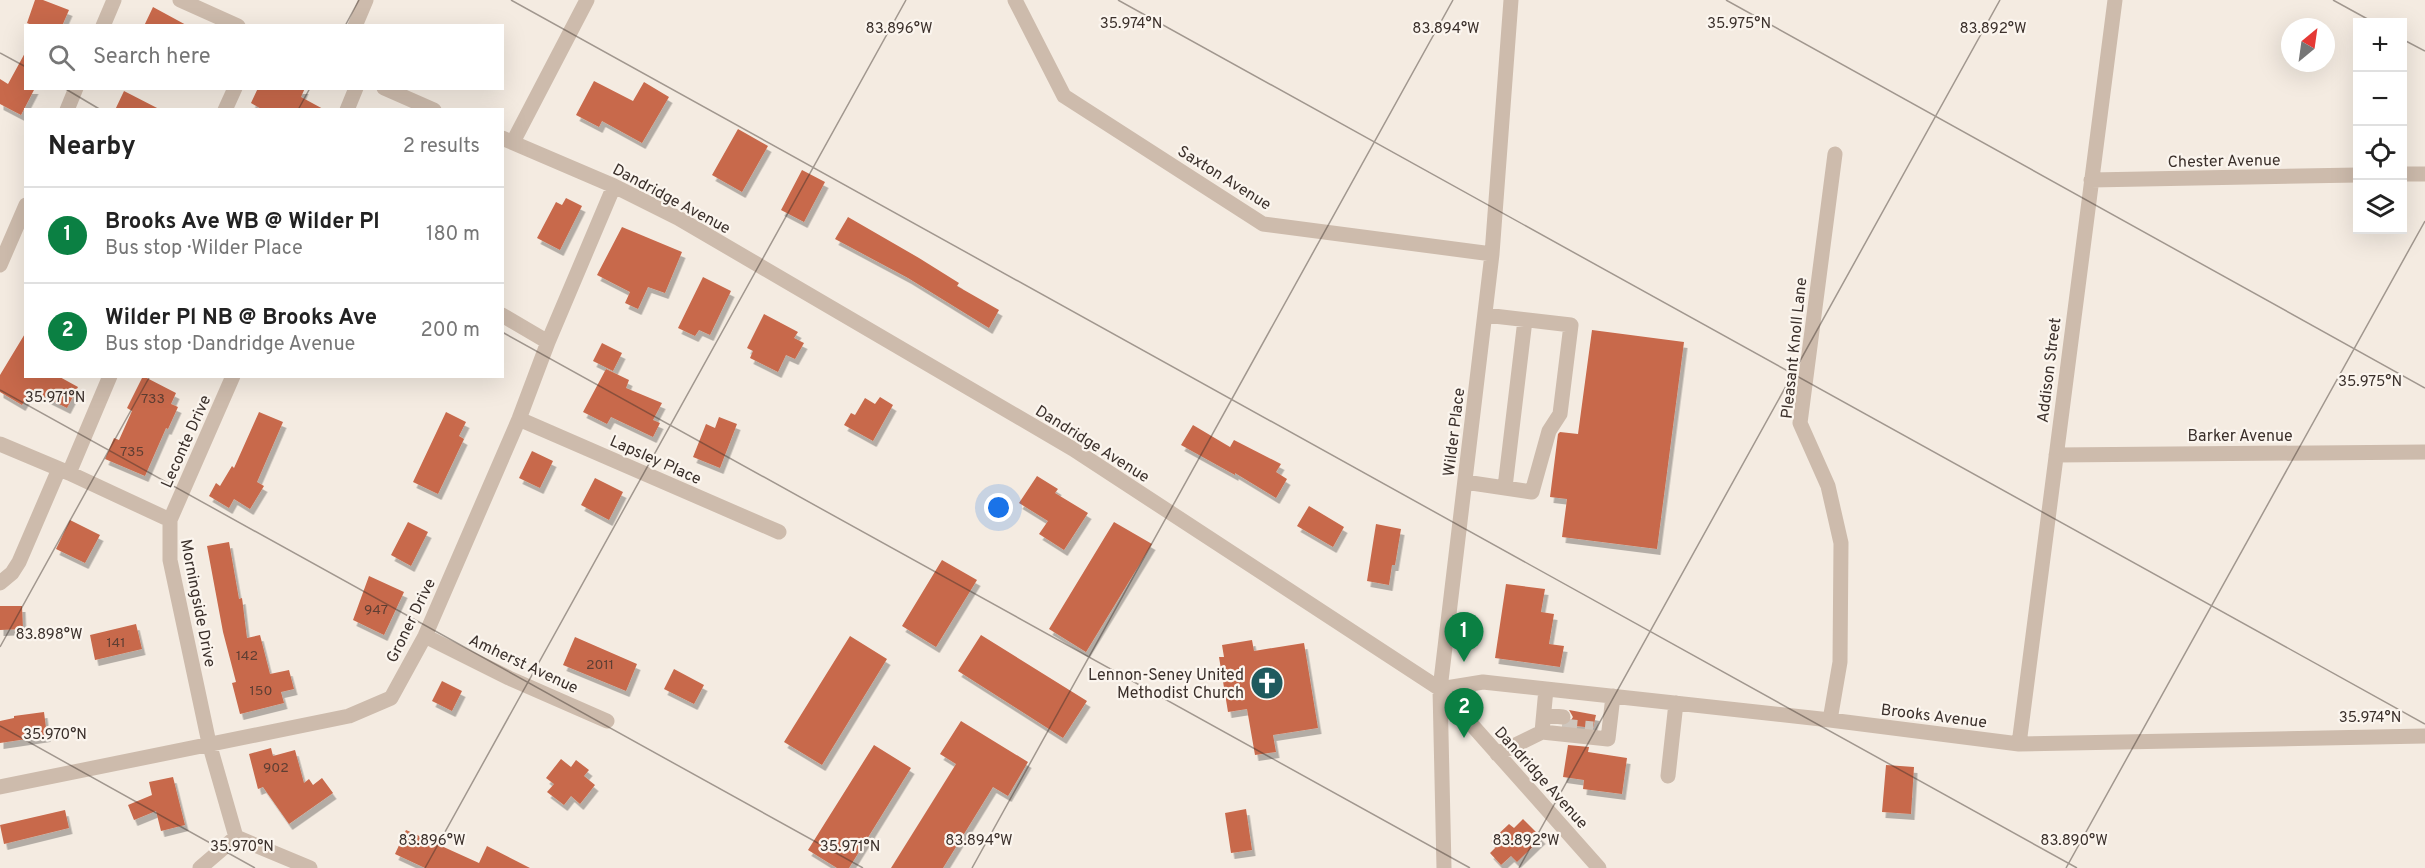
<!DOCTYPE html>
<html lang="en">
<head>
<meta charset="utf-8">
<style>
  :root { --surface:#fff; --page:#f6f6f6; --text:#222; --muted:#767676; --line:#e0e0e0; --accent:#0b8043 }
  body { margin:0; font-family:Overpass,sans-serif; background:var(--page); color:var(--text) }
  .controls { position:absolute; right:18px; top:18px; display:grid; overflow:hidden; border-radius:0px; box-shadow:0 6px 24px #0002 }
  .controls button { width:54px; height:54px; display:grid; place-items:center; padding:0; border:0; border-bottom:2px solid var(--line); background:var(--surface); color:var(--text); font:30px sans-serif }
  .compass { position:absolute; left:2281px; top:18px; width:54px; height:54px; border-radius:50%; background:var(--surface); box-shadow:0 6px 24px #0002; rotate:29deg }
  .you { position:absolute; left:999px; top:508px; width:21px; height:21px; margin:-15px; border:4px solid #fff; border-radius:50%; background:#1a73e8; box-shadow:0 0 0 9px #1a73e833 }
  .badge { display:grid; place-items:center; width:39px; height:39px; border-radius:50%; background:var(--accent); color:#fff; font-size:20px; font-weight:700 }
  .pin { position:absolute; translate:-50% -50px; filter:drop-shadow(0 2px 3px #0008) }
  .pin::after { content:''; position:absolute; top:32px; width:21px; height:18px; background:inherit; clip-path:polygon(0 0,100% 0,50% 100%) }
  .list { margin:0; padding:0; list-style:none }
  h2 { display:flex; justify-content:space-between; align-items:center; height:78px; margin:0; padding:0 24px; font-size:26px }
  h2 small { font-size:20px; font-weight:400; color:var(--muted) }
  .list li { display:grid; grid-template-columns:39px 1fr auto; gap:18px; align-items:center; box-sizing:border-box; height:96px; padding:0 24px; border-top:2px solid var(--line) }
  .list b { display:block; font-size:22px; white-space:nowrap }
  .list p { margin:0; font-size:20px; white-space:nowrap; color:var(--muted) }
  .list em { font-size:20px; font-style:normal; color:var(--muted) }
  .icon { flex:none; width:33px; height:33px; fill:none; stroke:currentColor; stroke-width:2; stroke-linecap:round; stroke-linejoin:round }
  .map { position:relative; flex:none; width:2425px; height:868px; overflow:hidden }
  .search { position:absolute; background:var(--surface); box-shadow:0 6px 24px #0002; left:24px; top:24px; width:480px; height:66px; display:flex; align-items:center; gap:15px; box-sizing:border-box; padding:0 21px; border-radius:0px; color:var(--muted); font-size:22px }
  .panel { position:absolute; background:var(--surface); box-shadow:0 6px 24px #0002; left:24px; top:108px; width:480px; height:270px; border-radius:0px }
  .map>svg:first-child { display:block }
  .building { fill:#c8694b; filter:url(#shadow) }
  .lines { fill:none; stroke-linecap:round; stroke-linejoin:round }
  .minor-tunnel { stroke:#cfc6bd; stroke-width:15; stroke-dasharray:15 8; stroke-linecap:butt }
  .minor { stroke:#cdbbac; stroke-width:15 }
  .ticks { fill:none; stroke:#3b302b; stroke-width:1.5; stroke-opacity:0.45 }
  .labels { text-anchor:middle; stroke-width:4.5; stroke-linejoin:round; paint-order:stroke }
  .number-label { font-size:14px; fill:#5e3e33 }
  .street-label { font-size:16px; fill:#3b302b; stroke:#fbf5ee }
  .poi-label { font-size:16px; fill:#3b302b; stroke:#fbf5ee; text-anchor:end }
  .ticks-label { font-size:15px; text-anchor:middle; fill:#3b302b; stroke:#fbf5ee; stroke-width:4.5; stroke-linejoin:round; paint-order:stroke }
</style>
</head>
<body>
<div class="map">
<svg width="2425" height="868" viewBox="0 0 2425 868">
  <defs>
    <filter id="shadow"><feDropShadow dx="3.5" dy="6" stdDeviation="0" flood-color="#0004"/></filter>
  </defs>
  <rect width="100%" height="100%" fill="#f4ebe1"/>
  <!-- building -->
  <path class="building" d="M35,0H43L69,10L62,26H34L27,23Z
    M153,7L188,26H144Z
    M26,51V88H35L21,115L0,104V79L8,84Z
    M594,81L633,101L644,82L669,97L642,143L602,121L599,127L576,115Z
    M258,88H305L301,97L325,110H263L251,103Z
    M124,91L161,110H115Z
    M738,129L768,146L742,192L712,175Z
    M802,170L825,182L804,222L781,210Z
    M566,198L582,206L560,250L537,238L556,202L562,205Z
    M848,217L919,258L959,283L957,286L999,310L989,328L908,278L835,239Z
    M622,227L682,252L665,293L648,287L638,309L625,303L630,292L597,275Z
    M703,277L731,291L710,335L699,330L695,336L678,328Z
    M764,314L798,332L794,338L804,343L795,359L786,355L778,372L750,358L753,351L747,348Z
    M1592,330L1684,342L1657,549L1562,537L1567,499L1550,497L1558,434L1560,432L1578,434Z
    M26,332V376H58L78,387L67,408L31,390L22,405L0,392V375Z
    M602,343L622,353L613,371L593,361Z
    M606,369L629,380L626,388L662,403L653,420L660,423L653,437L611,417L607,424L583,412Z
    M143,376L176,393L171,404L178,407L168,429L166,428L145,476L105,459L114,438L119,440L132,411L127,408Z
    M880,397L893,405L873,441L844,425L851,413L855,415L865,398L875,404Z
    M259,412L283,422L257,482L264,486L250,509L234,499L229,508L209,496L216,483L220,486L232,466L234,468Z
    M446,412L466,422L459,436L464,439L438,494L413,482Z
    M719,417L737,424L720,468L693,457L706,424L715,428Z
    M1193,425L1230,447L1234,440L1281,464L1276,472L1287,479L1276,498L1235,473V475L1181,445Z
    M532,451L553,461L540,488L519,478Z
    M1037,476L1058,489L1055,493L1088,513L1064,550L1039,534L1048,521L1019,503Z
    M595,478L623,492L609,520L581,505Z
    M1309,506L1344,527L1333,547L1297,526Z
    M70,520L100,535L85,563L56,549Z
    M408,522L428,532L411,566L391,555Z
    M1114,522L1152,544L1086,652L1049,629Z
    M1376,524L1401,529L1395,565H1392L1389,585L1367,581Z
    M229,542L239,599L242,598L247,638L260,635L270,674L289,670L294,689L281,692L284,703L240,714L232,683L236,682L223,632L207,546Z
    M942,560L977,580L936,647L902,626Z
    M369,576L404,592L384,635L353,620Z
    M1506,584L1545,589L1541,612L1554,614L1549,644L1564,646L1560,667L1495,658Z
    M0,606H22L23,629L0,630Z
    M136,624L142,649L95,660L90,635Z
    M981,635L1087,701L1063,738L958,671Z
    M850,636L887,659L822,765L784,742Z
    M575,637L637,664L626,691L563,665Z
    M1252,640L1254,651L1304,643L1318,728L1273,735L1276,752L1255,755L1247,709L1228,712L1219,657H1224L1222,645Z
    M674,669L704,685L694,704L664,689Z
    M442,681L462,691L452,711L432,701Z
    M1569,710L1596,715L1593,728L1568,725L1573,717Z
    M44,712L47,736L0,743V721L14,718V716Z
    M961,721L1028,762L1008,796L993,787L943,868H891L956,764L940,754Z
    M874,745L911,768L849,868H837L808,850Z
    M1568,745L1589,747L1588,752L1627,758L1622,794L1583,789L1584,780L1563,777Z
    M271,748L273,756L295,750L304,783L309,779L313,785L322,778L333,793L289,824L263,787L258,789L249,754Z
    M561,759L571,767L576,760L589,770L584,776L595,785L580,804L571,796L564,805L547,792L554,784L546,778Z
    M1886,765L1914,767L1911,814L1882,812Z
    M173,777L185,825L161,831L156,811L134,820L128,805L152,795L149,782Z
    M1246,809L1252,850L1231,853L1225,813Z
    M65,810L69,828L4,844L0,825Z
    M1523,819L1542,838L1517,862L1511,856L1501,865L1490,853L1496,847L1491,841L1509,824L1514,828Z
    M406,830L479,863L487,846L530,868H425L395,854Z"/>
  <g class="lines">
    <!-- minor-tunnel -->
    <path class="minor-tunnel" d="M1562,726L1593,729"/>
    <!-- minor -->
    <path class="minor" d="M180,0L238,26
      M1015,0L1064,96L1263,224L1492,254
      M103,26L114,0
      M355,26L366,0
      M384,88L434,110
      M67,110L76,88
      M225,110L235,88
      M347,110L356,88
      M502,138L614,186L678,218L1073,449L1440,689L1599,868
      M513,142L587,0
      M2402,174H2425
      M2091,180L2358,175
      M0,265L26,205
      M502,315L548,342
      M233,376L170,520V560L209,743L236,837
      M519,419L779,532
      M0,444L69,473L170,520
      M2056,455L2425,452
      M69,473L110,376
      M1465,482L1532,492L1549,431L1560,414L1571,325L1485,315
      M1505,487L1525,320
      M0,583L12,573L19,562L59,469
      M425,636L509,678L607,721
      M1440,689L1483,682L1830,720L2019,744L2425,736
      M1544,715L1563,717
      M1830,720L1840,662L1841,543L1828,486L1800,423L1835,154
      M1542,732L1608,739L1613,696
      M2019,744L2115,0
      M1497,754L1542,732L1546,689
      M1668,776L1676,703
      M0,787L349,716L391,698L425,636L519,419L548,342L614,186
      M236,837L310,868
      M200,868L236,837
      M1444,868L1440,689L1492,254L1511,0"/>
  </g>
  <!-- ticks -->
  <path class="ticks" d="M511,0L2077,868M1118,0L2425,724M1726,0L2425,388M2333,0L2373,22M345,26L359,0M2402,39L2425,51M0,53L26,67M64,88L101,110M298,110L310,88M502,332L1470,868M0,390L863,868M0,647L150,376M0,726L255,868M425,868L906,0M972,868L1453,0M1519,868L2000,0M2066,868L2425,221"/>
  <!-- icons -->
  <defs>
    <g id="church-disc" transform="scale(1.725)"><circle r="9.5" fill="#1f5a5e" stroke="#fbf5ee"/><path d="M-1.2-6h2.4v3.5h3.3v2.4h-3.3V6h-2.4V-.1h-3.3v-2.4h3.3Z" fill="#fff"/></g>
  </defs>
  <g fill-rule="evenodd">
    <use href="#church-disc" x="1267" y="683"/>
  </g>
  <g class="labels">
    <!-- number labels -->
    <g class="number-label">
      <text x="153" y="403">733</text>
      <text x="132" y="456">735</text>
      <text x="376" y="614">947</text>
      <text x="116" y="647">141</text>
      <text x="247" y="660">142</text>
      <text x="600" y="669">2011</text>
      <text x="261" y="695">150</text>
      <text x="276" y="772">902</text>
    </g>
    <!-- street labels -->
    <g class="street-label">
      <text transform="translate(2224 160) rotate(-1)" y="6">Chester Avenue</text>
      <text transform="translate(1225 177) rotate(32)" y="6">Saxton Avenue</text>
      <text transform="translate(672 198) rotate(28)" y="6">Dandridge Avenue</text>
      <text transform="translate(1793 348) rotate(-84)" y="6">Pleasant Knoll Lane</text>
      <text transform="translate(2048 370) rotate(-83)" y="6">Addison Street</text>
      <text transform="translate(1453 432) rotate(-83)" y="6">Wilder Place</text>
      <text x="2240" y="441">Barker Avenue</text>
      <text transform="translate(185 441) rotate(-66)" y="6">Leconte Drive</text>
      <text transform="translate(1093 443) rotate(32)" y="6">Dandridge Avenue</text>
      <text transform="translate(656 459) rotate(24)" y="6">Lapsley Place</text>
      <text transform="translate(199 603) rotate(79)" y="6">Morningside Drive</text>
      <text transform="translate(410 620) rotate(-64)" y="6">Groner Drive</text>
      <text transform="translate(524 663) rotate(25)" y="6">Amherst Avenue</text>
      <text transform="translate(1934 715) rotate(7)" y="6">Brooks Avenue</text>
      <text transform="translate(1542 777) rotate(48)" y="6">Dandridge Avenue</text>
    </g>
    <!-- poi labels -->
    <g class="poi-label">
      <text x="1244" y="680">Lennon-Seney United<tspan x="1244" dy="18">Methodist Church</tspan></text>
    </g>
  </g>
  <g class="ticks-label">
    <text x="1131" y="28">35.974°N</text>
    <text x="1739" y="28">35.975°N</text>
    <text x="899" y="33">83.896°W</text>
    <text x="1446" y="33">83.894°W</text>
    <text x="1993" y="33">83.892°W</text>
    <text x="2370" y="386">35.975°N</text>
    <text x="55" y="402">35.971°N</text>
    <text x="49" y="639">83.898°W</text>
    <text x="2370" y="722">35.974°N</text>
    <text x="55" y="739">35.970°N</text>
    <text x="432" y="845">83.896°W</text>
    <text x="979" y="845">83.894°W</text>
    <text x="1526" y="845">83.892°W</text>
    <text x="2074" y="845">83.890°W</text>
    <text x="242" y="851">35.970°N</text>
    <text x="850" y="851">35.971°N</text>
  </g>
</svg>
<div class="controls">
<button>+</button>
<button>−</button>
<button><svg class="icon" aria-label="locate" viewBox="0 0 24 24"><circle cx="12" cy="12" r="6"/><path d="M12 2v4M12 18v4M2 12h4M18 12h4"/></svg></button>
<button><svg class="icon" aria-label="layers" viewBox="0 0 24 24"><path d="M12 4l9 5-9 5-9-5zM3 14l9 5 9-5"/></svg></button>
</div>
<svg class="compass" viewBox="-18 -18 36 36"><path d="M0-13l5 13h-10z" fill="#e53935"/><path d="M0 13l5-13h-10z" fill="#767676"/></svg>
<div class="you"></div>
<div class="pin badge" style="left:1464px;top:662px">1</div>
<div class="pin badge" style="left:1464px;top:738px">2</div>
<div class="search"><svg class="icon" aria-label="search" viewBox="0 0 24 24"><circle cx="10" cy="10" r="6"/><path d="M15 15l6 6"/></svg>Search here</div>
<section class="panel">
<h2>Nearby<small>2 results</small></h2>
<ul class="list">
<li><span class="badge">1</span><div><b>Brooks Ave WB @ Wilder Pl</b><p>Bus stop · Wilder Place</p></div><em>180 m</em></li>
<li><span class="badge">2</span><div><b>Wilder Pl NB @ Brooks Ave</b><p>Bus stop · Dandridge Avenue</p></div><em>200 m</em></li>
</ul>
</section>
</div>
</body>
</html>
